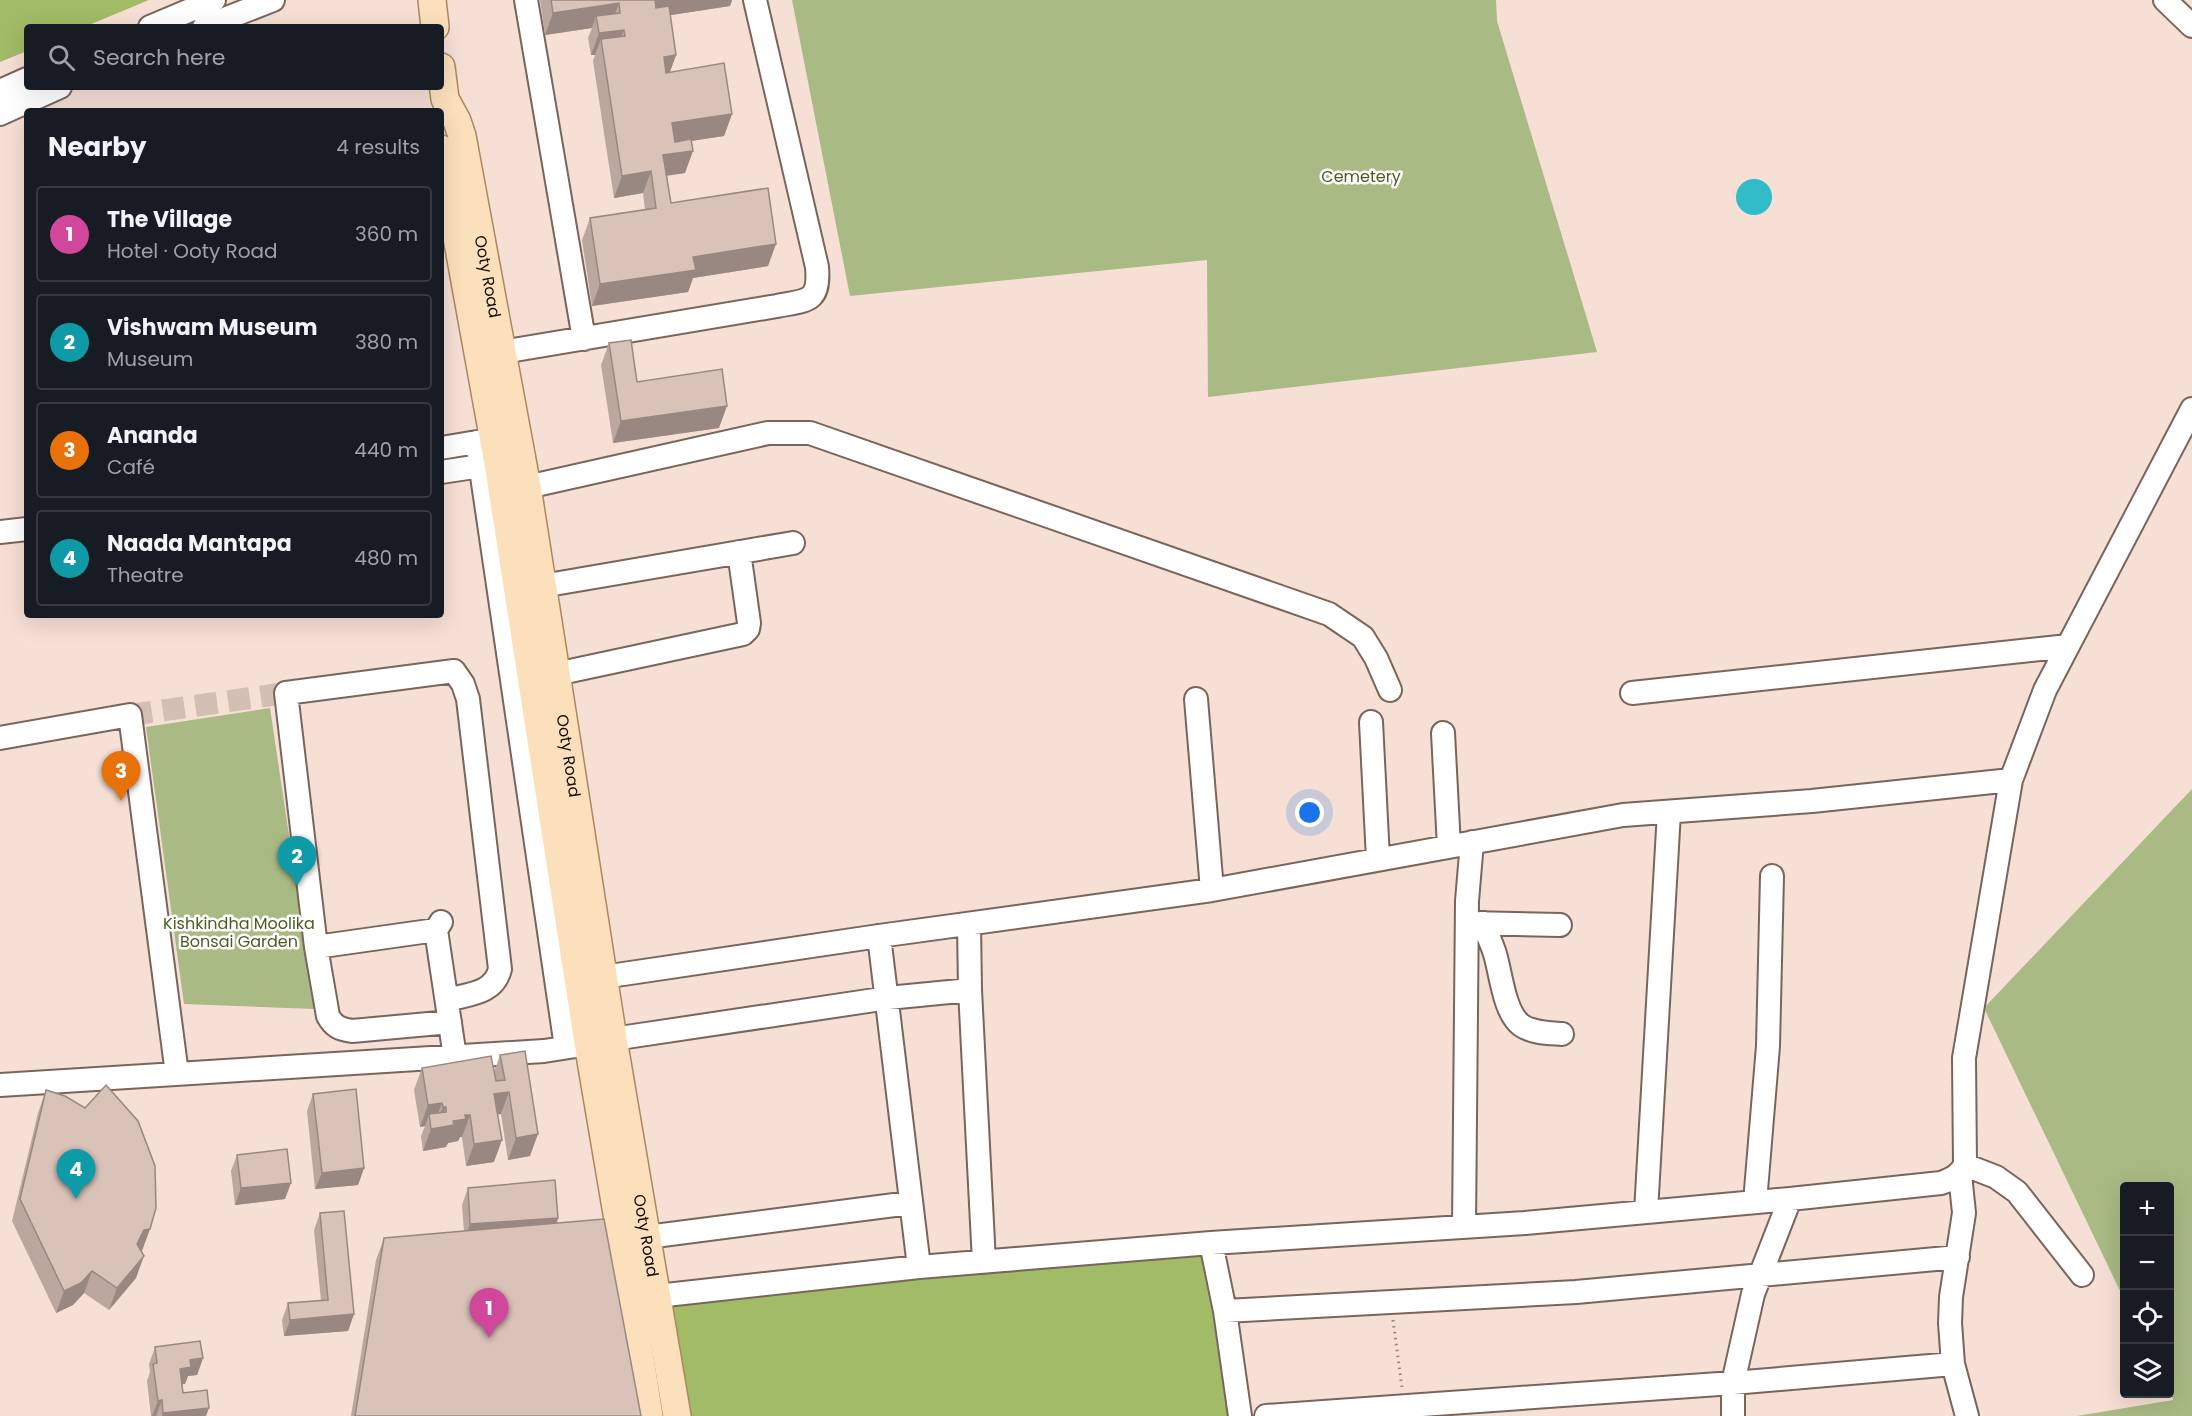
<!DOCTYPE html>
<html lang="en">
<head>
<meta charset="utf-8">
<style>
  :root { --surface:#171b24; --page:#20242c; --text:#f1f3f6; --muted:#9ea1a6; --line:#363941; --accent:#97b8b4 }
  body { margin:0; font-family:Poppins,sans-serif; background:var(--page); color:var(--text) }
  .controls { position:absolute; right:18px; bottom:18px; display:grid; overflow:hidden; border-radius:6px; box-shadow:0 6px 24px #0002 }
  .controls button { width:54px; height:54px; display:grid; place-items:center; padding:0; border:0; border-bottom:2px solid var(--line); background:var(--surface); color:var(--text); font:30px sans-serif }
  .you { position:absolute; left:1310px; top:813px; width:21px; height:21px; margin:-15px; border:4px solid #fff; border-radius:50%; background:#1a73e8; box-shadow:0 0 0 9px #1a73e833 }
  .badge { display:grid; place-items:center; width:39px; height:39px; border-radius:50%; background:var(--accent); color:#fff; font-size:20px; font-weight:700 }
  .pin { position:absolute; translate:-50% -50px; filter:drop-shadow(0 2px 3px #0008) }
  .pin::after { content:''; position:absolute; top:32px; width:21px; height:18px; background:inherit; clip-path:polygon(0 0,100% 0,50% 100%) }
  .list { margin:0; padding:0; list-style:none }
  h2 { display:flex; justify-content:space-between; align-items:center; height:78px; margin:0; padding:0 24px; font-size:26px }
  h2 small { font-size:20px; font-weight:400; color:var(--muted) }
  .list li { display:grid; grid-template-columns:39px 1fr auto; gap:18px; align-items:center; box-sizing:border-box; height:96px; margin:0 12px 12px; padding:0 12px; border:2px solid var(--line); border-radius:6px }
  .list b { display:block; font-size:22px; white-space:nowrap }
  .list p { margin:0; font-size:20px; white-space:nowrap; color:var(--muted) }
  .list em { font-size:20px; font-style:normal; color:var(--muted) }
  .icon { flex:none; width:33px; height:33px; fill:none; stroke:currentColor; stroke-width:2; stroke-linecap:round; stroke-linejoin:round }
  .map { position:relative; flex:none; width:2192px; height:1416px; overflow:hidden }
  .search { position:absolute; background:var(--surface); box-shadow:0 6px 24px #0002; left:24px; top:24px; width:420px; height:66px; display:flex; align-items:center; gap:15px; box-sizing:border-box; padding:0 21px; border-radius:6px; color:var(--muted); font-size:22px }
  .panel { position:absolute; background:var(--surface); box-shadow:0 6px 24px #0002; left:24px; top:108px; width:420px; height:510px; border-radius:6px }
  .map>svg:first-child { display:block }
  .green { fill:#a9ba85 }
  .forest { fill:#a2bb67 }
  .water { fill:#31bcc9 }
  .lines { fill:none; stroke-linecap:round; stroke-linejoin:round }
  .minor-tunnel { stroke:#d4bfb5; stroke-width:22; stroke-dasharray:22 11; stroke-linecap:butt }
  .minor-casing { stroke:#79655c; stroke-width:26 }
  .major-casing { stroke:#a98860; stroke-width:30 }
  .path { stroke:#95857e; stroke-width:3; stroke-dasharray:1.5 4.5; stroke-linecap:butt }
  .minor { stroke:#fff; stroke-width:22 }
  .major { stroke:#fce0bc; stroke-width:27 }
  .wall { fill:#bba79e }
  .shaded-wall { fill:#988881 }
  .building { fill:#d9c2b8; stroke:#988881; stroke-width:1.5 }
  .labels { text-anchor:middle; stroke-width:5; stroke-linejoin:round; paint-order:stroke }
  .park-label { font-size:16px; fill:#4c5c21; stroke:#fff }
  .street-label { font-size:16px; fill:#120b08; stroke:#fff }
</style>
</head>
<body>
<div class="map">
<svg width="2192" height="1416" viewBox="0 0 2192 1416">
  <rect width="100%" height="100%" fill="#f6dfd4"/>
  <!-- green -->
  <path class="green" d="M792,0H1496L1497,21L1597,352L1208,397L1207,260L850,296Z
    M270,708L315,1009L184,1004L146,727Z
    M2192,789V1416H2077L2173,1400L2170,1392V1186H2124V1299L1984,1008Z"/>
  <!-- forest -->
  <path class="forest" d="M0,0H149L84,27H27V51L0,62Z
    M1211,1243L1237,1416H675L657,1296Z"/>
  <!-- water -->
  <path class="water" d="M1736 197a18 18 0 1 1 36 0a18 18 0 1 1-36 0Z"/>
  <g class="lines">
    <!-- minor-tunnel -->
    <path class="minor-tunnel" d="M130,715L286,693"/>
    <!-- minor casing -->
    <g class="minor-casing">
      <path id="minor" d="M526,0L584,339
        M2165,0L2192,26
        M150,27L214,0
        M204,27L273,0
        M0,91L27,79
        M0,114L60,87
        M502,352L777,306C807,300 820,303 817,267L755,0
        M477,442L566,1047
        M441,448L489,440
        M441,472L494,464
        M527,487L768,433H810L1329,614L1363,637L1376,658L1390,690
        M0,532L27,529
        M542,586L793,543
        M556,674L743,634L748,629L749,623L739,552
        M1632,693L2068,646
        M1196,699L1212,890
        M1371,722L1378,859
        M1443,733L1449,847
        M0,738L130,715L177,1074
        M441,922L436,930L455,1057
        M1469,923L1560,925
        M1483,923C1487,934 1492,944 1495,954C1501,974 1504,1012 1521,1025C1532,1033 1549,1033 1562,1034
        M969,924L970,990L984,1262
        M879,936L919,1267
        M316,947L436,930
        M603,977L879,936L1212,890L1623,815L1812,801L2011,780
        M447,1000C468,994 494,994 500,969L468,699L463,684L454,671L286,693L316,947L328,1016C334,1027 340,1029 352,1031L450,1022
        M613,1039L888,998L970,990
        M0,1085L544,1051L582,1045
        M1965,1165L1996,1177L2017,1192L2082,1275
        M1960,1174L1964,1213L1951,1297L1950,1323L1953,1364L1967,1416
        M1755,1202L1768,1046L1772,876
        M1646,1212L1669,812
        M1464,1227L1467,901L1472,842
        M647,1237L910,1203
        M1211,1243L1225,1311L1240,1416
        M640,1296H657L919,1267L1211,1243L1525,1223L1790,1199L1941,1183C1952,1179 1959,1176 1965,1165L1964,1058L2011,780L2045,690L2192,409
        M1225,1311L1576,1292L1958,1257
        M1266,1416L1733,1383L1953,1364
        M1733,1416V1383L1753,1294L1790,1199"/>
    </g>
    <!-- major casing -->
    <g class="major-casing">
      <g id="major">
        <path d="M432,0L435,27"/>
        <path id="s1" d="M441,67L445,99L457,121L462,136L527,487L613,1039L677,1416"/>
        <path d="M441,149L498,463L588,1043L623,1249L649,1416"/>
      </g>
    </g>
    <!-- path -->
    <path class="path" d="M1393,1320L1402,1388"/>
    <!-- minor -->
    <use href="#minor" class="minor"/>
    <!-- major -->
    <use href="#major" class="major"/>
  </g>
  <!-- wall -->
  <path class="wall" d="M540,0H732L730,6L670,15L676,55L670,72L732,114L724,136L691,141L685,173L667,176L671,203L768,266L693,278L688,292L592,306L582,240L590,218L645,210L643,193L614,198L593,61L595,55H591L588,38L592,28L545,35Z
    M609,343L637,382L719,428L613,443L601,365Z
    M500,1055L530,1156L508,1160L501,1114H498L494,1162L466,1166L462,1137H460L458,1141L448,1143L446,1147L423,1151L421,1136L425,1126L420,1127L414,1090L422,1068L494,1072Z
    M46,1090L142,1251H141L136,1278L109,1310L84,1293L73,1305L56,1313L12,1221L38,1113Z
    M313,1094L364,1168L358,1185L315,1189L307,1111Z
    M237,1155L285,1199L235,1205L231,1171Z
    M468,1188L558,1218L557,1223L641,1416H351L376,1260L384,1238L464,1231L462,1205Z
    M320,1213L354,1314L348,1331L284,1336L282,1320L288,1303L321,1301L314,1230Z
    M155,1347L203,1358L197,1375L188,1376L185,1384H182L183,1393L206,1416H151L147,1381L150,1372L149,1364Z"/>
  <!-- shaded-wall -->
  <path class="shaded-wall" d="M653,0H732L730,6L646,19Z
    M619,3L611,25L596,16L592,28L545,35L553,13Z
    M624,30L616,52L601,39L595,55H591L599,33Z
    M676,55L668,77L656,79L664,57Z
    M732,114L724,136L664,145L672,123Z
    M693,151L685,173L655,177L663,155Z
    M651,171L643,193L614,198L622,176Z
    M776,244L768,266L693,278L688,292L592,306L600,284L693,257Z
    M727,406L719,428L613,443L621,421Z
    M509,1092L501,1114L486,1116L494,1094Z
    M442,1103L434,1125L429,1114L425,1126L420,1127L428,1105Z
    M443,1107H446L438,1127L465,1115H470L462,1137H460L458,1141L448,1143L446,1147L423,1151L431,1129L435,1128Z
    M538,1134L530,1156L508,1160L516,1138Z
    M502,1140L494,1162L466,1166L474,1144Z
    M364,1168L358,1185L315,1189L322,1173Z
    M291,1183L285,1199L235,1205L241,1188Z
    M558,1218L552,1235L464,1240L470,1224Z
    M150,1229L142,1251L136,1252L137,1244L144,1230Z
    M144,1256L136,1278L109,1310L117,1288Z
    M92,1271L84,1293L73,1305L56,1313L64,1291Z
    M354,1314L348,1331L284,1336L290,1320Z
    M203,1358L197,1375L188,1376L185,1384L174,1385L180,1369L190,1360Z
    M162,1400L156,1416H152L158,1401Z
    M209,1408L206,1416H162L163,1413Z"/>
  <!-- building -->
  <path class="building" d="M551,0H655L656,8L669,6L676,55L664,57L666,73L724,63L732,114L672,123L675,142L691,139L693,151L663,155L671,203L768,188L776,244L693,257L696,270L600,284L590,218L656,208L651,171L622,176L601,39L625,36L624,30L599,33L596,16L620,13L619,3L553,13Z
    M631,340L637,382L722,369L727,406L621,421L609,343Z
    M525,1051L538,1134L516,1138L509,1092L494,1094L502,1140L474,1144L470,1115H465L466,1119L453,1121L454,1125L431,1129L429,1114L446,1112V1107H443L442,1103L428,1105L422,1068L491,1056L496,1081L505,1080L500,1055Z
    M106,1085L138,1121L155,1166L156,1208L150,1229L144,1230L137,1244L144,1256L117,1288L92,1271L81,1283L64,1291L20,1199L46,1090L65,1096L85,1108Z
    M356,1089L364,1168L322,1173L313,1094Z
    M287,1149L291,1183L241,1188L237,1155Z
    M555,1180L558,1218L470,1224L468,1188Z
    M344,1211L354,1314L290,1320L288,1303L328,1300L320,1213Z
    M604,1219L641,1416H355L384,1238Z
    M200,1341L203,1358L190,1360L191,1367L180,1369L183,1393L207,1390L209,1408L163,1413L162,1400L158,1401L153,1364L157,1363L155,1347Z"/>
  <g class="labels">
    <!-- park labels -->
    <g class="park-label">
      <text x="1361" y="182">Cemetery</text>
      <text x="239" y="929">Kishkindha Moolika<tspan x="239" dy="18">Bonsai Garden</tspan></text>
    </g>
    <!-- street labels -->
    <g class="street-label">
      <text dy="6" stroke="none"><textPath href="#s1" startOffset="216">Ooty Road</textPath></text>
      <text dy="6" stroke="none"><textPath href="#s1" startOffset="702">Ooty Road</textPath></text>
      <text dy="6" stroke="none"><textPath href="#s1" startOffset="1188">Ooty Road</textPath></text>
    </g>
  </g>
</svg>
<div class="controls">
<button>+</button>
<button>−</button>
<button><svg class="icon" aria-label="locate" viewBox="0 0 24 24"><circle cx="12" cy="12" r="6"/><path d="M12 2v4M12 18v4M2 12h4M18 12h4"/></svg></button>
<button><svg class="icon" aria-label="layers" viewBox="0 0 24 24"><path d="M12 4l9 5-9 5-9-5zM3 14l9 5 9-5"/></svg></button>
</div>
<div class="you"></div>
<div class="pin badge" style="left:489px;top:1338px;background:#d1479c">1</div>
<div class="pin badge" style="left:297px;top:886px;background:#0f9aa8">2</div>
<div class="pin badge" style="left:121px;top:801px;background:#e8710a">3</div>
<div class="pin badge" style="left:76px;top:1199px;background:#0f9aa8">4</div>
<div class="search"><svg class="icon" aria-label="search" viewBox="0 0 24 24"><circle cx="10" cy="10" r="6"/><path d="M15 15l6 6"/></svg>Search here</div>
<section class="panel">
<h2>Nearby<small>4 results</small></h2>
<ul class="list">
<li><span class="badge" style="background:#d1479c">1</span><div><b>The Village</b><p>Hotel · Ooty Road</p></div><em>360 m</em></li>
<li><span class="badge" style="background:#0f9aa8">2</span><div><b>Vishwam Museum</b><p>Museum</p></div><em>380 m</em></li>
<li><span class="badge" style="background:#e8710a">3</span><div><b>Ananda</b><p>Café</p></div><em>440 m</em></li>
<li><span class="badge" style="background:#0f9aa8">4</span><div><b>Naada Mantapa</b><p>Theatre</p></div><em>480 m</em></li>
</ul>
</section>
</div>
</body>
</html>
